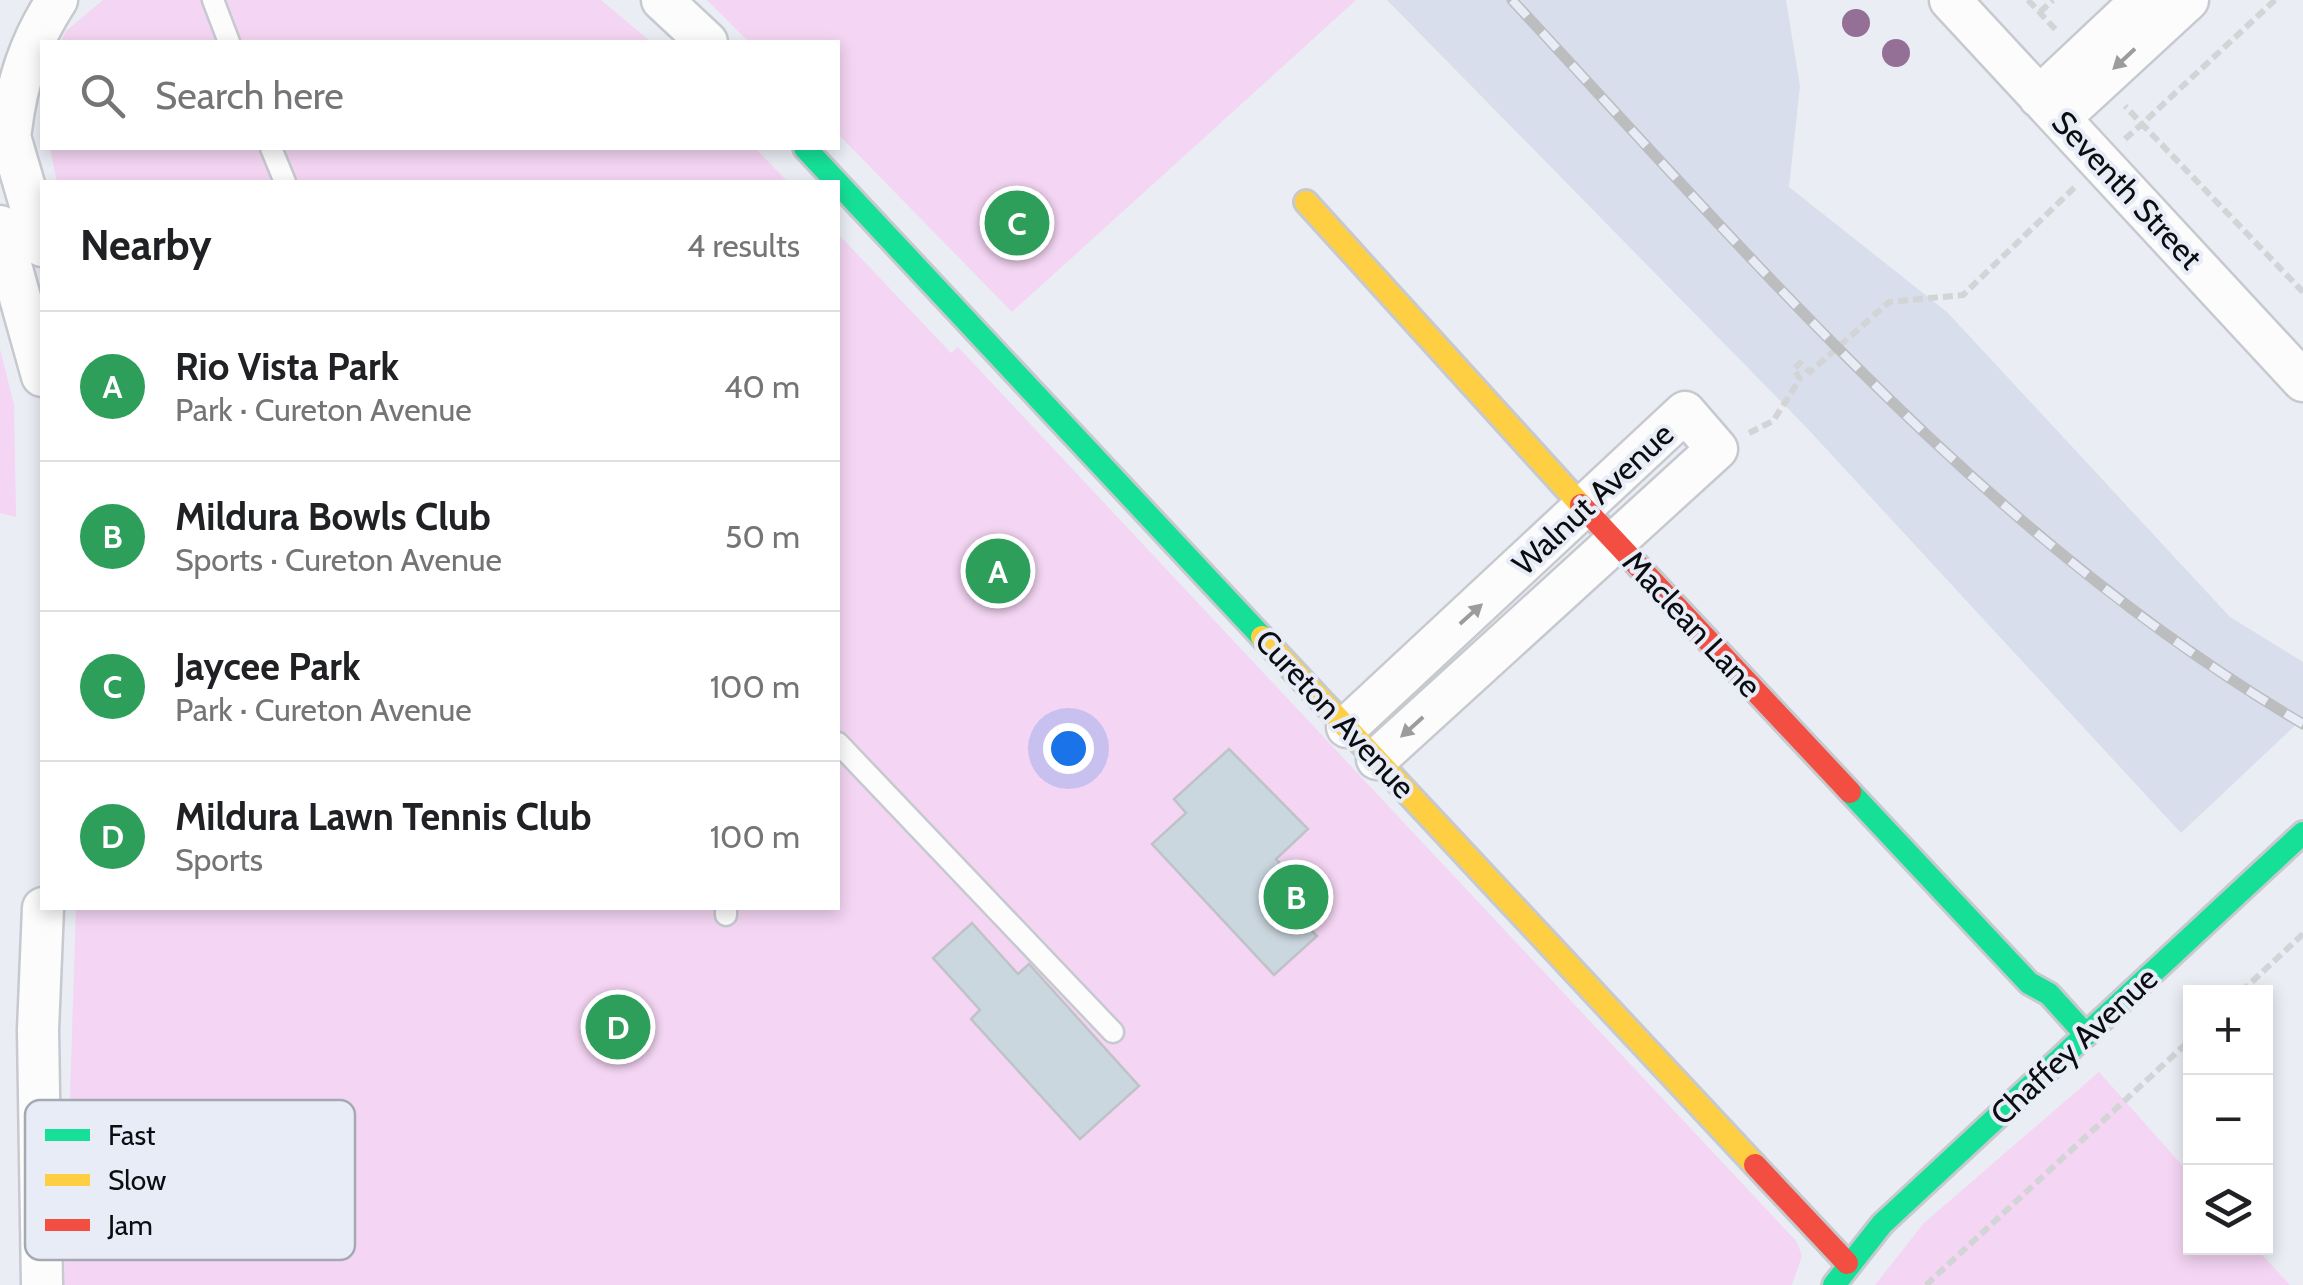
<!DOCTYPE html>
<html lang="en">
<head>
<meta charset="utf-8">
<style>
  :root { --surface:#fff; --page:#f2f2f2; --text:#202124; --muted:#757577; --line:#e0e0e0; --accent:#1a73e8 }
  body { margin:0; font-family:Cabin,sans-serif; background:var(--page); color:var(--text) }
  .controls { position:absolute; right:30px; bottom:30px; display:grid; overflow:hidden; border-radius:0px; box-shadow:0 5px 15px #0003 }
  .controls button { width:90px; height:90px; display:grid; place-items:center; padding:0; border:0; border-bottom:2px solid var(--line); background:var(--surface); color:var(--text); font:50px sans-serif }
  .you { position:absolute; left:1068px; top:748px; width:35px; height:35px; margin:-25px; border:8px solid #fff; border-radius:50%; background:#1a73e8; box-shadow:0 0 0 15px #1a73e833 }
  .badge { display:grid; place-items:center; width:65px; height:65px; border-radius:50%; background:var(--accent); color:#fff; font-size:32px; font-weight:700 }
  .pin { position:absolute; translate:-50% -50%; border:5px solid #fff; box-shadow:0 2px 10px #0006 }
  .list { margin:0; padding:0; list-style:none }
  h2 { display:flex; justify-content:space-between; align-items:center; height:130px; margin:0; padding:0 40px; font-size:42px }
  h2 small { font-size:32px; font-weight:400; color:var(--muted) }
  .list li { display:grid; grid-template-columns:65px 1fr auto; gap:30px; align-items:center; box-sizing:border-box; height:150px; padding:0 40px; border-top:2px solid var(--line) }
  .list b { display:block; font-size:38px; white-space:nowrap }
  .list p { margin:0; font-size:32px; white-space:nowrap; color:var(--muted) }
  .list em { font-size:32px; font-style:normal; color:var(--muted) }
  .icon { flex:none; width:55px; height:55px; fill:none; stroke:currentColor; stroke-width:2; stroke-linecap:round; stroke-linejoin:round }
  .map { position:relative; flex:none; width:2303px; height:1285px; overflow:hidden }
  .search { position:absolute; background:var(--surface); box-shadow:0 5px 15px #0003; left:40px; top:40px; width:800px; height:110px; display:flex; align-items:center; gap:25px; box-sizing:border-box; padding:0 35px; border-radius:0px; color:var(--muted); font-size:38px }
  .panel { position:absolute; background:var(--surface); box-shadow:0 5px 15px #0003; left:40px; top:180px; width:800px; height:730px; border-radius:0px }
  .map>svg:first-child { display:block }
  .built { fill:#d8deeb }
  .green { fill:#f4d5f3 }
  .building { fill:#cbd7df; stroke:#bfc2c6; stroke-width:2.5 }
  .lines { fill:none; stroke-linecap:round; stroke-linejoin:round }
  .lane-casing { stroke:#c6c9ce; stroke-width:25 }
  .street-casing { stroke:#c6c9ce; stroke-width:45 }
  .fast-casing { stroke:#c6c9ce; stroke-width:28 }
  .slow-casing { stroke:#c6c9ce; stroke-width:28 }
  .jam-casing { stroke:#c6c9ce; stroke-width:28 }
  .path { stroke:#d2d4d5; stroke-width:6; stroke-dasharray:10 5; stroke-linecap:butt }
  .lane { stroke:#fcfcfd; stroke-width:20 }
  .street { stroke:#fcfcfd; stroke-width:40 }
  .fast { stroke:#16e098; stroke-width:22 }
  .slow { stroke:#ffcf43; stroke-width:22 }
  .jam { stroke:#f24e42; stroke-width:22 }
  .rail-casing { stroke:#bcbdbf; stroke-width:11 }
  .rail { stroke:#e7ecf7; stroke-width:8; stroke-dasharray:22; stroke-linecap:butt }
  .tree { fill:#947096 }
  .oneway { fill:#9c9c9e }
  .labels { text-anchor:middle; stroke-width:8; stroke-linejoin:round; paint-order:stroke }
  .street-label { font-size:32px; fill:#0b0d10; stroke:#e7ecf7 }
  .key { fill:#e7ecf7; stroke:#a5a9b2; stroke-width:2.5 }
  .key-label { font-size:28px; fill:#0b0d10 }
</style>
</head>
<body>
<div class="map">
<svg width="2303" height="1285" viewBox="0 0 2303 1285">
  <rect width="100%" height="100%" fill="#eaedf4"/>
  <!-- built -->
  <path class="built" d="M1387,0H1786L1800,86L1789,187L1947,312L2230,617L2303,662V718L2181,833L1805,426Z"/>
  <!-- green -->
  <path class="green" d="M103,0H601L651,42H61L66,31Z
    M707,0H1356L1012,312L838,134V42H749Z
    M50,148H755L788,182H57Z
    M838,234L951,353L958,347L1797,1242L1802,1256L1792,1285H64L76,908H838Z
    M0,349L14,405L16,517L0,513Z
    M2099,1072L2190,1174V1248H2256L2290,1285H1875L1924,1223Z"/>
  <!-- building -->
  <path class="building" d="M1229,749L1308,829L1276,859L1327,914L1310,929L1317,936L1274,975L1152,844L1186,813L1174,799Z
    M972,923L1018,974L1029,964L1139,1086L1080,1139L971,1019L980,1010L933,958Z"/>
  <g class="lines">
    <!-- lane casing -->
    <g class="lane-casing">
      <path id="lane" d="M213,0L229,42
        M271,148L285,182
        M838,743L1113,1032
        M726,908V915"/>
    </g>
    <!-- street casing -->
    <g class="street-casing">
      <path id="street" d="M662,0L707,42
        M1950,0L2303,381
        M2039,97L2142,0
        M0,102L42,246
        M2060,118L2188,0
        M11,130C17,81 30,41 57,0
        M0,226L42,376
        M1347,727L1685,412L1717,449L1377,759
        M42,1285L38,1030L43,908"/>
    </g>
    <!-- fast casing -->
    <g class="fast-casing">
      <path id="fast" d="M805,148L1262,637
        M1850,792L2029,983L2049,994L2086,1035
        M1834,1285L1882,1224L2303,833"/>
    </g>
    <!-- slow casing -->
    <g class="slow-casing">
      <path id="slow" d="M1306,202L1581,505
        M1262,637L1755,1165"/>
    </g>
    <!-- jam casing -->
    <g class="jam-casing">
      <path id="jam" d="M1581,505L1850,792
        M1755,1165L1847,1263"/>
    </g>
    <!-- path -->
    <path class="path" d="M2028,0L2056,30
      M2275,0L2142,124L2303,292
      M2040,12L2053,0
      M2125,139L2142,124L2125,106
      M1749,433L1773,421L1800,379L1794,369L1800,363L1810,372L1889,302L1963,295L2076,186
      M2241,992L2303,934
      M1926,1285L2190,1040"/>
    <!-- lane -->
    <use href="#lane" class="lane"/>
    <!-- street -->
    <use href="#street" class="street"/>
    <!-- fast -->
    <use href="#fast" class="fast"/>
    <!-- slow -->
    <use href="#slow" class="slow"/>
    <!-- jam -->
    <use href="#jam" class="jam"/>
    <!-- rail casing -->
    <g class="rail-casing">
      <path id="rail" d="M1512,0C1757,264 1989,539 2303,724"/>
    </g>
    <!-- rail -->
    <use href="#rail" class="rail"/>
  </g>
  <!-- trees -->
  <g class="tree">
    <circle cx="1856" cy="23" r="14"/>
    <circle cx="1896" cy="53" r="14"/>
  </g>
  <!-- one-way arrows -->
  <defs><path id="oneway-solid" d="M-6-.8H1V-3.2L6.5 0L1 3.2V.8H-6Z" transform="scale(2.5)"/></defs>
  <g class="oneway">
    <use href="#oneway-solid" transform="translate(2124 59) rotate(137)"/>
    <use href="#oneway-solid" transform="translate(1471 614) rotate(-42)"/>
    <use href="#oneway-solid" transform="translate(1412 727) rotate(138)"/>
  </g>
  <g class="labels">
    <!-- street labels -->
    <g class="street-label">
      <text transform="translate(2127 190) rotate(47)" y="11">Seventh Street</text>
      <text transform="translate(1593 499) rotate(-43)" y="11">Walnut Avenue</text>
      <text transform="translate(1692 624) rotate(47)" y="11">Maclean Lane</text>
      <text transform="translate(1335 714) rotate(47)" y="11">Cureton Avenue</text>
      <text transform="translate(2074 1046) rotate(-43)" y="11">Chaffey Avenue</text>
    </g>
  </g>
  <!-- legend -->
  <rect x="25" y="1100" width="330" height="160" rx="15" class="key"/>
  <rect x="45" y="1129" width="45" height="12" fill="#16e098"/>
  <rect x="45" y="1174" width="45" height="12" fill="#ffcf43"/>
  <rect x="45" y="1219" width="45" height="12" fill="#f24e42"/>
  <g class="key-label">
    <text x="108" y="1145">Fast</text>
    <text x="108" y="1190">Slow</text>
    <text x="108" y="1235">Jam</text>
  </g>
</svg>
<div class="controls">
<button>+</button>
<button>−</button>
<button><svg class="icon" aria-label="layers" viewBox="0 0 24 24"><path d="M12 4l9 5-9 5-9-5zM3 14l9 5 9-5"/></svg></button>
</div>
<div class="you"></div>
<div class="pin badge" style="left:998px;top:571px;background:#2e9e5b">A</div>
<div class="pin badge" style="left:1296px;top:897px;background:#2e9e5b">B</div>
<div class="pin badge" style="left:1017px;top:223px;background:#2e9e5b">C</div>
<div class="pin badge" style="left:618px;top:1027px;background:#2e9e5b">D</div>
<div class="search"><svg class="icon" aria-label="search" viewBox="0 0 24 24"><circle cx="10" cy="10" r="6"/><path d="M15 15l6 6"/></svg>Search here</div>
<section class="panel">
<h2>Nearby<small>4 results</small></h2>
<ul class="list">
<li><span class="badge" style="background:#2e9e5b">A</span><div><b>Rio Vista Park</b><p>Park · Cureton Avenue</p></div><em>40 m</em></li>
<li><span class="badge" style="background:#2e9e5b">B</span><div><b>Mildura Bowls Club</b><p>Sports · Cureton Avenue</p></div><em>50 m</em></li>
<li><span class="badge" style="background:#2e9e5b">C</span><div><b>Jaycee Park</b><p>Park · Cureton Avenue</p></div><em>100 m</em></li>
<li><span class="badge" style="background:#2e9e5b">D</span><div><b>Mildura Lawn Tennis Club</b><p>Sports</p></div><em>100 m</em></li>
</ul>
</section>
</div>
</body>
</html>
